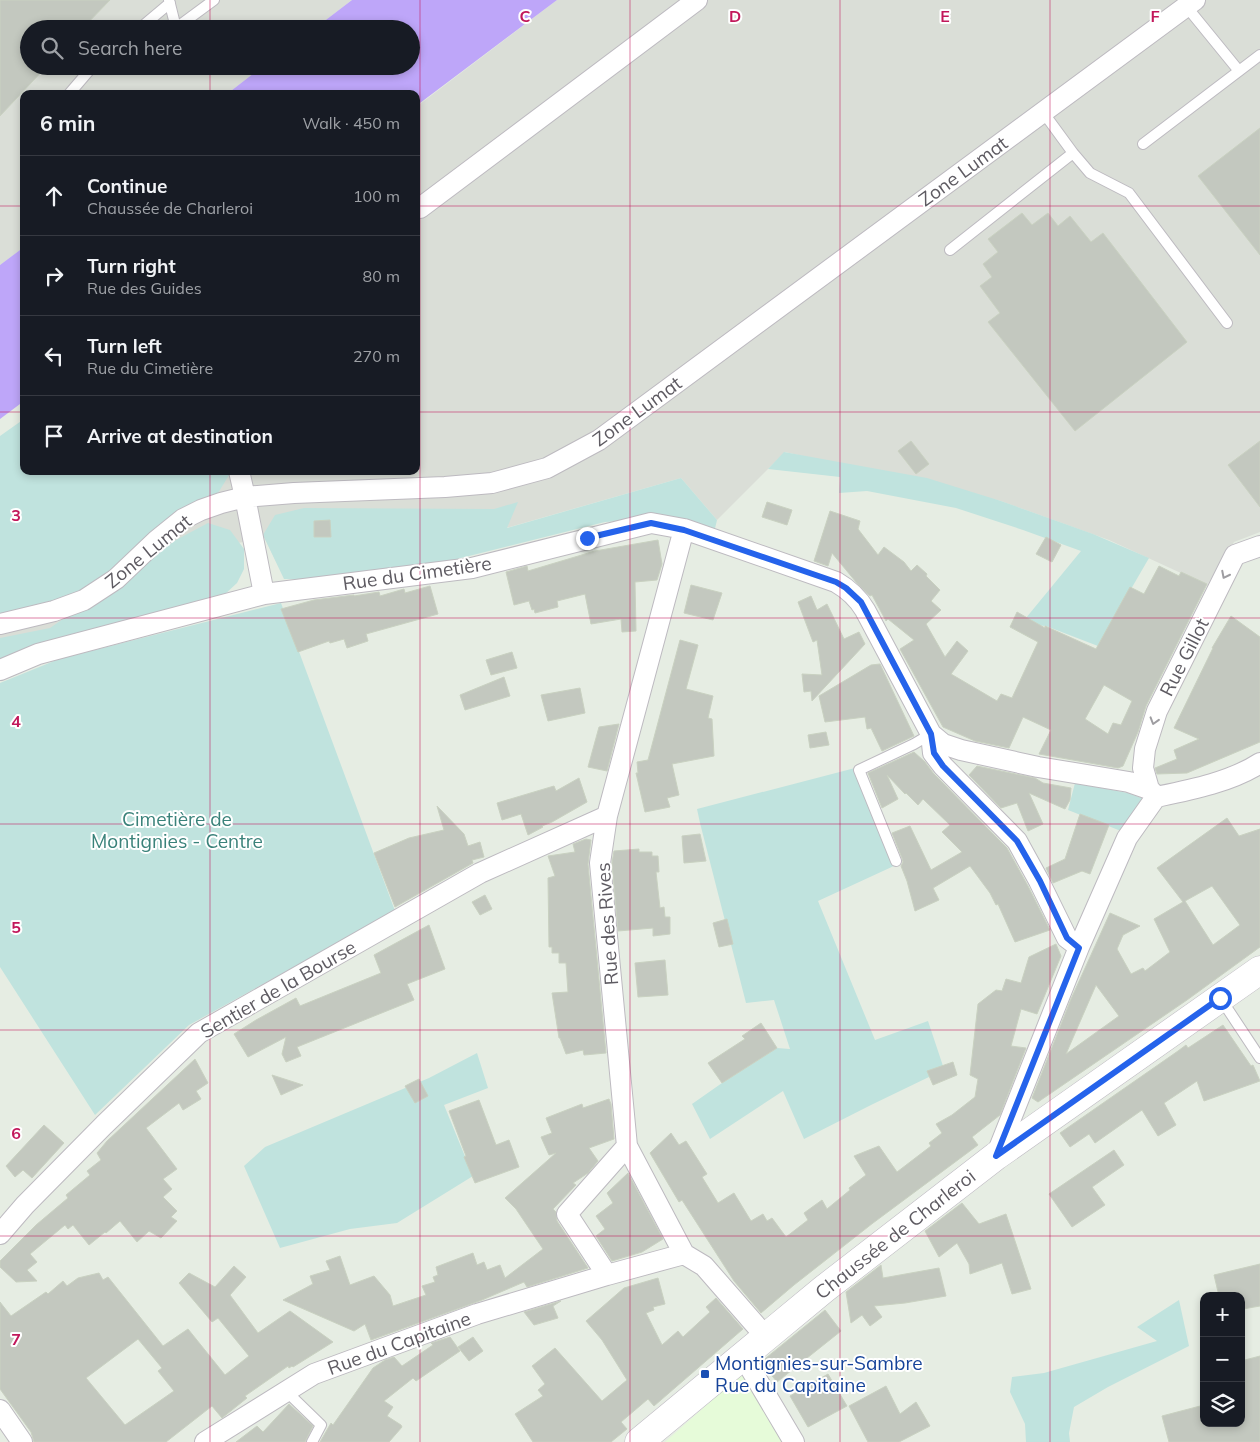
<!DOCTYPE html>
<html lang="en">
<head>
<meta charset="utf-8">
<style>
  :root { --surface:#171b24; --page:#242831; --text:#f1f3f6; --muted:#9ea1a6; --line:#363941 }
  body { margin:0; font-family:Mulish,sans-serif; background:var(--page); color:var(--text) }
  .controls { position:absolute; right:15px; bottom:15px; display:grid; overflow:hidden; border-radius:10px; box-shadow:0 2px 8px #0003 }
  .controls button { width:45px; height:45px; display:grid; place-items:center; padding:0; border:0; border-bottom:1px solid var(--line); background:var(--surface); color:var(--text); font:25px sans-serif }
  .stop { position:absolute; width:15px; height:15px; margin:-11px; border:4px solid #2563eb; border-radius:50%; background:#fff }
  .stop.end { background:#2563eb; border-color:#fff; box-shadow:0 1px 5px #0008 }
  .list { margin:0; padding:0; list-style:none }
  h2 { display:flex; justify-content:space-between; align-items:center; height:65px; margin:0; padding:0 20px; font-size:21px }
  h2 small { font-size:16px; font-weight:400; color:var(--muted) }
  .list li { display:grid; grid-template-columns:32px 1fr auto; gap:15px; align-items:center; box-sizing:border-box; height:80px; padding:0 20px; border-top:1px solid var(--line) }
  .list b { display:block; font-size:19px; white-space:nowrap }
  .list p { margin:0; font-size:16px; white-space:nowrap; color:var(--muted) }
  .list em { font-size:16px; font-style:normal; color:var(--muted) }
  .icon { flex:none; width:28px; height:28px; fill:none; stroke:currentColor; stroke-width:2; stroke-linecap:round; stroke-linejoin:round }
  .map { position:relative; flex:none; width:1260px; height:1442px; overflow:hidden }
  .search { position:absolute; background:var(--surface); box-shadow:0 2px 8px #0003; left:20px; top:20px; width:400px; height:55px; display:flex; align-items:center; gap:12px; box-sizing:border-box; padding:0 18px; border-radius:28px; color:var(--muted); font-size:19px }
  .panel { position:absolute; background:var(--surface); box-shadow:0 2px 8px #0003; left:20px; top:90px; width:400px; height:385px; border-radius:10px }
  .map>svg:first-child { display:block }
  .commercial { fill:#e6fbd9 }
  .industrial { fill:#daded7 }
  .green { fill:#c0e3de }
  .water { fill:#bea6f9 }
  .building { fill:#c3c8bf; stroke:#c9d1c1; fill-rule:evenodd }
  .lines { fill:none; stroke-linecap:round; stroke-linejoin:round }
  .service-casing { stroke:#bdbac0; stroke-width:12 }
  .minor-casing { stroke:#bdbac0; stroke-width:22 }
  .secondary-casing { stroke:#bfbbc3; stroke-width:29 }
  .service { stroke:#fff; stroke-width:10 }
  .minor { stroke:#fff; stroke-width:20 }
  .secondary { stroke:#fff; stroke-width:28 }
  .oneway { stroke:#9e9da1 }
  .route { stroke:#2563eb; stroke-width:6 }
  .grid { fill:none; stroke:#c2185b; stroke-width:1; stroke-opacity:0.55 }
  .transit-dot { fill:#1a4fb4; stroke:#fff; stroke-width:2 }
  .labels { text-anchor:middle; stroke-width:4; stroke-linejoin:round; paint-order:stroke }
  .street-label { font-size:19px; fill:#5e5b62; stroke:#fff }
  .park-label { font-size:19px; fill:#3a827a; stroke:#fff }
  .transit-label { font-size:19px; fill:#164399; stroke:#fff; text-anchor:start }
  .grid-label { font-size:16px; text-anchor:middle; font-weight:bold; fill:#c2185b; stroke:#fff; stroke-width:4; stroke-linejoin:round; paint-order:stroke }
</style>
</head>
<body>
<div class="map">
<svg width="1260" height="1442" viewBox="0 0 1260 1442">
  <rect width="100%" height="100%" fill="#e6ede3"/>
  <!-- commercial -->
  <path class="commercial" d="M746,1370L784,1442H665Z"/>
  <!-- industrial -->
  <path class="industrial" d="M0,0H352L314,29H29V66H263L227,94H24V247L0,265Z
    M557,0H1260V532L1234,542L1207,585L1109,540L1001,501L785,452L717,520L681,478L506,528L277,563L263,535L254,540L222,546L218,581L0,647V443L24,471H416V107Z"/>
  <!-- green -->
  <path class="green" d="M24,419V471L231,472L218,493L96,585L49,606L0,617V436Z
    M784,452L927,478L1001,501L1093,534L1149,558L1098,646L1046,626L1021,624L1081,551L1023,530L956,508L867,491L839,493L840,477L768,469Z
    M681,478L717,520L713,537L668,518L605,522L373,580L284,579L263,535L275,515L304,508L494,509L518,502L507,528Z
    M208,523L230,530L244,549V569L237,583L224,595L0,659V638L50,628L176,540Z
    M281,603L395,911L189,1025L95,1115L0,967V683L59,659Z
    M855,768L896,865L818,901L875,1040L928,1021L943,1066L931,1076L871,1105L804,1139L783,1091L710,1139L692,1104L722,1083L777,1048L790,1049L774,1000L746,1003L700,823L697,809Z
    M1075,783L1128,793L1144,799L1126,833L1068,810Z
    M477,1053L488,1088L444,1105L473,1176L397,1223L350,1229L280,1248L244,1166L265,1147L429,1078Z
    M1179,1300L1189,1346L1108,1387L1074,1407L1069,1433L1070,1442H1026L1025,1424L1010,1392L1012,1377L1044,1373L1157,1341L1137,1327Z"/>
  <!-- water -->
  <path class="water" d="M352,0H557L416,106V94H227L263,66H411V29H314Z
    M24,247V401L0,419V265Z"/>
  <!-- building -->
  <path class="building" d="M0,0H110L82,29H29V66H47L0,116Z
    M1260,128V255L1198,176Z
    M1022,213L1032,225L1048,213L1058,226L1070,216L1091,242L1103,233L1187,342L1075,431L988,322L1000,313L980,286L992,277L983,264L998,252L988,239Z
    M911,441L929,464L916,474L898,451Z
    M1260,441V507L1228,465Z
    M767,502L792,510L787,525L762,517Z
    M830,511L860,521L858,529L878,555L884,547L904,562L911,571L917,565L927,574L926,576L940,590L931,601L941,610L926,624L945,657L957,641L968,651L951,674L997,701L1001,694L1012,698L1038,642L1010,627L1017,612L1045,628V626L1096,649L1130,587L1144,594L1159,566L1179,576L1181,572L1207,584L1146,706L1138,732L1123,766L1118,768L1039,754L1051,730L1023,717L1009,748L975,741L943,727L900,649L914,640L888,619L886,621L872,595L870,596L856,582L832,553L828,566L814,561ZM1104,685L1132,701L1121,725L1113,723L1108,734L1085,719Z
    M330,520L331,537H314V521Z
    M1046,537L1061,545L1052,562L1036,554Z
    M658,540L662,564L657,580L635,582L636,631L622,632L621,619L591,624L585,594L557,601L558,607L535,613L534,609L532,610L529,601L514,605L506,572L527,566L528,571L595,551Z
    M691,585L722,593L713,620L684,613Z
    M430,586L438,614L366,634L368,641L347,648L344,639L330,643L329,641L298,652L281,609L314,600L354,595V596L379,592L380,596L404,589L405,593Z
    M811,596L817,610L827,604L844,639L859,632L865,644L812,701L811,691L804,692L802,674L822,675L817,640L813,642L798,602Z
    M1231,616L1260,637V742L1187,773L1157,774L1155,768L1177,759L1174,750L1199,739L1174,728L1213,648H1212Z
    M680,640L698,645L686,689L713,696L708,718L712,719L714,756L672,764L679,795L667,798L670,807L645,812L636,773H638L637,762L648,760Z
    M512,652L517,668L491,675L486,660Z
    M880,664L914,736L882,751L871,728L867,729L865,717L825,722L819,696L871,665Z
    M504,677L510,696L465,710L460,695Z
    M580,688L585,713L548,721L541,695Z
    M619,724L607,771L588,767L599,727Z
    M826,732L829,745L810,748L808,735Z
    M914,752L925,762L934,774L1007,848L1028,886L1050,930L1015,942L998,904L996,905L990,893L970,866L933,888L939,900L915,911L907,881L901,866L903,862L902,858L892,833L910,826L931,870L962,852L942,832L950,825L923,799L918,805L906,793L905,794L887,775L898,799L882,808L868,773Z
    M977,766L1035,778L1043,783L1071,788L1070,800L1065,809L1029,793L1043,824L1028,831L1017,803L1001,808L969,775Z
    M579,778L587,802L552,822L542,826L543,827L528,835L521,814L502,820L497,803L554,786L556,791Z
    M437,806L464,834L468,846L480,842L484,857L472,860L473,863L395,907L374,853L409,838L444,830Z
    M1080,814L1109,825L1090,874L1082,871L1053,883L1046,868L1065,859Z
    M1227,818L1239,836L1260,829V947L1187,1000L1038,1102L1032,1098L1071,999L1110,913L1140,926L1123,935L1117,949L1131,974L1143,968L1145,971L1170,952L1154,919L1183,902L1157,868ZM1212,886L1240,925L1213,945L1185,901ZM1096,985L1119,1016L1066,1054Z
    M700,834L706,861L684,863L682,836Z
    M586,839L591,840L588,864L606,1053L584,1055L583,1050L566,1054L560,1038H559L552,993L568,992L566,963H559V953H552V947H549L548,878L555,876L548,856L575,852L573,844Z
    M639,849V852H652V856H658L659,872H656L660,908L664,907L665,917H670V934L653,936V928L618,931L612,863L614,851Z
    M485,895L492,909L480,915L472,902Z
    M727,919L733,944L719,947L713,923Z
    M429,925L445,969L407,984L414,1000L297,1047L301,1056L286,1062L282,1054L286,1037L248,1057L234,1034L256,1020L296,998L300,1006L381,973L374,955Z
    M1056,944L1061,956L1037,1014L1021,1009L1011,1046L1026,1048L1000,1115L972,1137L978,1145L873,1223L794,1285L761,1313L734,1281L682,1200L679,1202L650,1153L671,1133L679,1145L686,1141L707,1174L702,1177L718,1203L734,1193L751,1221L763,1214L767,1221L772,1218L786,1237L808,1220L804,1213L822,1200L827,1209L850,1190L849,1188L866,1175L854,1156L879,1146L897,1172L931,1146L929,1143L942,1133L936,1124L952,1115L975,1097L978,1079L970,1075L978,1004L996,990L1002,991L1006,979L1021,983L1029,957Z
    M665,960L668,995L638,997L635,963Z
    M761,1023L777,1048L722,1083L708,1063L745,1039L742,1036Z
    M1223,1025L1251,1066L1253,1065L1260,1081L1204,1101L1197,1081L1164,1103L1176,1125L1158,1136L1142,1110L1095,1143L1089,1134L1070,1147L1060,1133L1178,1051L1186,1045L1188,1048Z
    M195,1059L208,1083L196,1091L201,1099L183,1110L179,1103L146,1128L177,1169L163,1179L172,1189L163,1197L177,1211L171,1217L177,1221L161,1238L149,1231L137,1242L120,1221L106,1233L105,1232L89,1245L73,1225L68,1229L65,1225L30,1254L37,1262L27,1270L37,1281L16,1282L0,1267V1261L36,1225L68,1198L66,1195L90,1175L87,1171L101,1160L97,1153L107,1141Z
    M953,1062L957,1075L933,1085L927,1071Z
    M272,1075L303,1085L281,1095Z
    M419,1079L428,1096L415,1103L405,1086Z
    M609,1099L611,1104L614,1139L589,1148L598,1161L588,1173L573,1183L576,1185L553,1209L556,1212L557,1221L588,1268L527,1287L524,1282L482,1300L371,1340L365,1324L354,1331L283,1300L313,1284L310,1276L330,1270L326,1261L340,1256L350,1285L374,1276L390,1295L393,1306L426,1295L422,1286L435,1282L433,1277L438,1275L436,1267L473,1253L477,1265L484,1262L487,1270L500,1265L505,1278L543,1249L516,1209L505,1198L556,1153L549,1155L541,1137L552,1133L546,1118L582,1104L583,1108Z
    M479,1100L496,1145L509,1140L519,1167L475,1183L464,1157L466,1156L449,1111Z
    M44,1125L64,1143L32,1178L23,1170L15,1177L6,1166Z
    M1114,1150L1124,1165L1092,1187L1105,1205L1072,1227L1049,1194Z
    M628,1173L663,1239L642,1252L612,1261L596,1236L605,1229L596,1216L613,1203L607,1193Z
    M962,1203L979,1224L1006,1214L1031,1289L1012,1294L1002,1263L970,1274L969,1264L957,1243L939,1257L925,1231Z
    M1260,1264V1306L1243,1309L1241,1296H1219L1214,1275Z
    M881,1265L883,1278L939,1268L946,1296L905,1303L874,1306L882,1317L870,1326L862,1315L851,1323L846,1292Z
    M234,1266L246,1277L230,1295L258,1333L290,1311L333,1342L293,1367L292,1366L289,1368L288,1366L245,1396L247,1398L222,1418L212,1406L166,1442H34L31,1432L0,1389V1302L11,1316L46,1292L48,1294L63,1281L67,1286L78,1278L99,1273L103,1280L108,1277L163,1346L188,1329L225,1375L249,1356L218,1318L212,1322L179,1283L189,1273L215,1287ZM138,1339L162,1368L158,1371L174,1391L125,1425L86,1378Z
    M658,1278L665,1304L653,1307L654,1310L646,1313L662,1345L678,1331L683,1337L710,1312L706,1307L716,1298L743,1329L654,1406L648,1399L621,1422L627,1429L611,1442H533L515,1414L543,1396L538,1390L545,1384L532,1366L555,1348L602,1401L627,1380L602,1340L586,1321L624,1288Z
    M561,1301L553,1306L558,1318L534,1325L524,1312Z
    M825,1310L841,1331L777,1382L761,1362Z
    M450,1337L460,1351L416,1381L413,1378L384,1401L393,1407L387,1416L401,1425L402,1427L389,1442H320L331,1423L333,1425L373,1368L385,1360L394,1357L402,1366L433,1345L431,1343Z
    M473,1337L483,1351L469,1361L458,1347Z
    M1260,1356V1442H1169L1162,1416L1204,1405V1423H1241V1361Z
    M828,1374L847,1406L808,1427L790,1396Z
    M886,1386L900,1414L916,1402L930,1426L899,1442H868L849,1406Z
    M289,1404L313,1426L305,1442H236L257,1426L263,1432Z"/>
  <g class="lines">
    <!-- service casing -->
    <g class="service-casing">
      <path id="service" d="M169,0L176,28L214,0
        M1186,6L1239,71
        M139,29L170,3
        M69,94L93,66
        M1043,112L1073,153L1090,173L1129,193L1227,323
        M1143,144L1260,55
        M950,250L1073,153
        M896,861L859,770L914,744L931,734
        M1221,999L1260,1058
        M286,1391L321,1425L312,1442"/>
    </g>
    <!-- minor casing -->
    <g class="minor-casing">
      <path id="minor" d="M420,208L697,0
        M239,471L245,497L264,594
        M0,624L54,611L84,600L116,579L157,540L183,519L201,510L221,503L245,497L294,493L445,487L492,483L547,468L599,440L1195,0
        M0,670L38,654L264,594L472,568L651,523L684,529L836,582C848,589 858,598 865,610L931,734L933,753L943,766L1017,841L1039,881L1067,938L1079,947
        M931,734L943,744L961,750L1038,767L1129,782L1149,789L1155,795
        M1149,789L1143,768L1145,749L1157,711L1235,555L1260,546
        M996,1156L1079,947L1127,838L1156,797C1190,790 1231,782 1260,763
        M0,1234L25,1205L104,1125L199,1033L480,873L607,816
        M684,1254L627,1146L600,863L607,816L684,529
        M607,1275L567,1214L627,1146
        M743,1356L794,1442
        M0,1410L22,1442
        M205,1442L314,1374L477,1314L607,1275L684,1254L704,1266L766,1337"/>
    </g>
    <!-- secondary casing -->
    <g class="secondary-casing">
      <path id="secondary" d="M639,1442L824,1289L996,1156L1260,970"/>
    </g>
    <!-- service -->
    <use href="#service" class="service"/>
    <!-- minor -->
    <use href="#minor" class="minor"/>
    <!-- secondary -->
    <use href="#secondary" class="secondary"/>
  </g>
  <!-- one-way arrows -->
  <defs><path id="oneway-chevron" d="M-2-3.5L2.5 0L-2 3.5" fill="none" stroke-width="1.6" stroke-linecap="round" stroke-linejoin="round" transform="scale(1.25)"/></defs>
  <g class="oneway">
    <use href="#oneway-chevron" transform="translate(1225 575) rotate(117)"/>
    <use href="#oneway-chevron" transform="translate(1154 721) rotate(107)"/>
  </g>
  <g class="lines">
    <!-- route -->
    <path class="route" d="M587,538L651,523L684,530L836,582L846,588L861,602L931,734L934,753L943,766L1017,841L1040,881L1067,938L1079,948L996,1156L1220,998"/>
  </g>
  <!-- grid -->
  <path class="grid" d="M210,0V29M420,0V1442M630,0V1442M840,0V1442M1050,0V1442M210,66V94M0,206H24M416,206H1260M0,412H24M416,412H1260M210,471V1442M0,618H1260M0,824H1260M0,1030H1260M0,1236H1260"/>
  <!-- markers -->
  <rect class="transit-dot" x="700" y="1369" width="10" height="10" rx="2.5"/>
  <g class="labels">
    <!-- street labels -->
    <g class="street-label">
      <text transform="translate(963 171) rotate(-36)" y="7">Zone Lumat</text>
      <text transform="translate(637 411) rotate(-36)" y="7">Zone Lumat</text>
      <text transform="translate(148 551) rotate(-39)" y="7">Zone Lumat</text>
      <text transform="translate(417 573) rotate(-8)" y="7">Rue du Cimetière</text>
      <text transform="translate(1184 657) rotate(-63)" y="7">Rue Gillot</text>
      <text transform="translate(607 924) rotate(-94)" y="7">Rue des Rives</text>
      <text transform="translate(278 989) rotate(-30)" y="7">Sentier de la Bourse</text>
      <text transform="translate(895 1234) rotate(-38)" y="7">Chaussée de Charleroi</text>
      <text transform="translate(399 1343) rotate(-20)" y="7">Rue du Capitaine</text>
    </g>
    <!-- park labels -->
    <g class="park-label">
      <text x="177" y="826">Cimetière de<tspan x="177" dy="22">Montignies - Centre</tspan></text>
    </g>
    <!-- transit labels -->
    <g class="transit-label">
      <text x="715" y="1370">Montignies-sur-Sambre<tspan x="715" dy="22">Rue du Capitaine</tspan></text>
    </g>
  </g>
  <g class="grid-label">
    <text x="525" y="22">C</text>
    <text x="735" y="22">D</text>
    <text x="945" y="22">E</text>
    <text x="1155" y="22">F</text>
    <text x="16" y="521">3</text>
    <text x="16" y="727">4</text>
    <text x="16" y="933">5</text>
    <text x="16" y="1139">6</text>
    <text x="16" y="1345">7</text>
  </g>
</svg>
<div class="controls">
<button>+</button>
<button>−</button>
<button><svg class="icon" aria-label="layers" viewBox="0 0 24 24"><path d="M12 4l9 5-9 5-9-5zM3 14l9 5 9-5"/></svg></button>
</div>
<div class="stop" style="left:1220px;top:998px"></div>
<div class="stop end" style="left:587px;top:538px"></div>
<div class="search"><svg class="icon" aria-label="search" viewBox="0 0 24 24"><circle cx="10" cy="10" r="6"/><path d="M15 15l6 6"/></svg>Search here</div>
<section class="panel">
<h2>6 min<small>Walk · 450 m</small></h2>
<ul class="list">
<li><svg class="icon" aria-label="ahead" viewBox="0 0 24 24"><path d="M12 20V5M6 11l6-6 6 6"/></svg><div><b>Continue</b><p>Chaussée de Charleroi</p></div><em>100 m</em></li>
<li><svg class="icon" aria-label="right" viewBox="0 0 24 24"><path d="M7 20v-9h11M14 6l5 5-5 5"/></svg><div><b>Turn right</b><p>Rue des Guides</p></div><em>80 m</em></li>
<li><svg class="icon" aria-label="left" viewBox="0 0 24 24"><path d="M17 20v-9H6M10 6l-5 5 5 5"/></svg><div><b>Turn left</b><p>Rue du Cimetière</p></div><em>270 m</em></li>
<li><svg class="icon" aria-label="arrive" viewBox="0 0 24 24"><path d="M6 21V4h12l-3 4 3 4H6"/></svg><div><b>Arrive at destination</b></div></li>
</ul>
</section>
</div>
</body>
</html>
